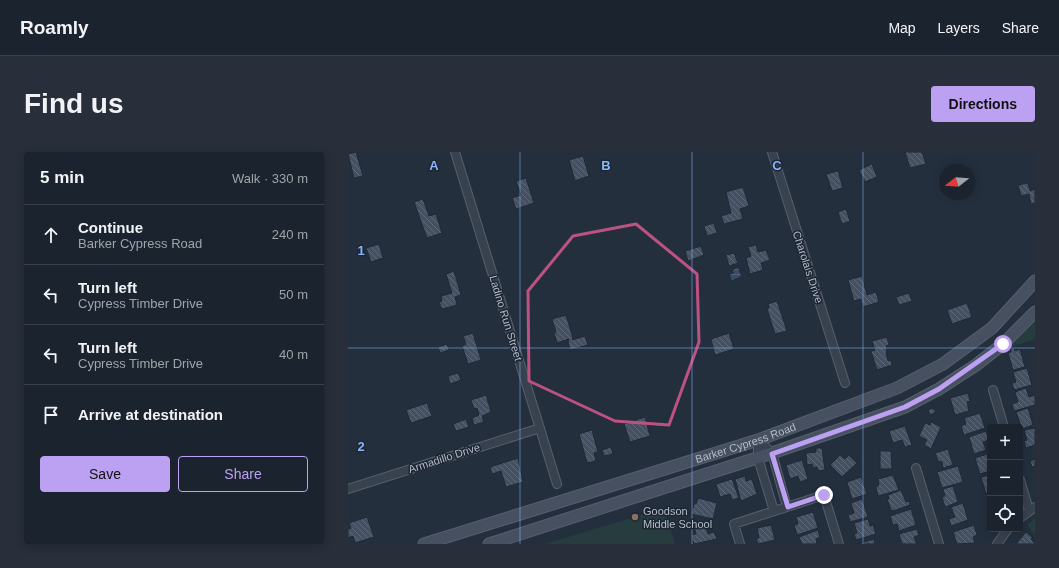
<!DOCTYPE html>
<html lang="en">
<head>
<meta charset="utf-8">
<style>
  :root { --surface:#1b232e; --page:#282f3a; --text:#f1f3f6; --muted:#a0a4aa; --line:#39404a; --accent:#bca0f2 }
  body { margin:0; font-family:Helvetica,sans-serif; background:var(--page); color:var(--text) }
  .controls { position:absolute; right:12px; bottom:12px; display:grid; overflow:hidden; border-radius:4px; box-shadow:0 2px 10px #0003 }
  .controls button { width:36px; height:36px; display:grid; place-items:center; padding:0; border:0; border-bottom:1px solid var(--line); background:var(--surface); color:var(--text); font:20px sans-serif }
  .compass { position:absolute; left:591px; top:12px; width:36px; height:36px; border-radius:50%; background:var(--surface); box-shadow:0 2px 10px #0003; rotate:253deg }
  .stop { position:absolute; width:12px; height:12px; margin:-9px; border:3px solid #bca0f2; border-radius:50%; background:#fff }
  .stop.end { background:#bca0f2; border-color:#fff; box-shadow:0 1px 4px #0008 }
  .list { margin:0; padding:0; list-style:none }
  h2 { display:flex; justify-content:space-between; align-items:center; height:52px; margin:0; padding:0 16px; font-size:17px }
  h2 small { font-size:13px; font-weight:400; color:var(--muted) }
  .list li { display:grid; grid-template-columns:26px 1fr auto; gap:12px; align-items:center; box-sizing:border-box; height:60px; padding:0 16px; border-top:1px solid var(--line) }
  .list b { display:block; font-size:15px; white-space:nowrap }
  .list p { margin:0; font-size:13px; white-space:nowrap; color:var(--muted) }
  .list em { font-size:13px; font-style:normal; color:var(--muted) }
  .actions { display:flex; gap:8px; padding:12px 16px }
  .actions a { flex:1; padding:9px 0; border:1px solid var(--accent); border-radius:4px; text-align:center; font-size:14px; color:var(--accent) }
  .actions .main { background:var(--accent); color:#111 }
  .icon { flex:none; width:22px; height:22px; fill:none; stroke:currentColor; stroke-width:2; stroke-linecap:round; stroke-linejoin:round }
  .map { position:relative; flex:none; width:687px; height:392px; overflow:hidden; border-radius:4px }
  header { display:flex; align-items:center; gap:24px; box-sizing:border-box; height:56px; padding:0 20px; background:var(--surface); border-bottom:1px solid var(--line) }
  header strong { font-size:19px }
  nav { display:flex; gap:22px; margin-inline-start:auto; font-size:14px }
  .intro { display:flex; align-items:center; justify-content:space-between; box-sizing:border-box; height:96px; padding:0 24px }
  h1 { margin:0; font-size:28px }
  .button { padding:10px 18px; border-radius:4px; background:var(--accent); color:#111; font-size:14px; font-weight:700 }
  main { display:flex; gap:24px; padding:0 24px }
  aside { flex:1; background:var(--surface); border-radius:4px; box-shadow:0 2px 10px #0003 }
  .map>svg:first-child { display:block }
  .grass { fill:#263c3f }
  .water { fill:url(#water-rules) }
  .building { fill:url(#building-back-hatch); stroke:#1f2835 }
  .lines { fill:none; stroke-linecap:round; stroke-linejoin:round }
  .minor-casing { stroke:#565f6c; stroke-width:10 }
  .secondary-casing { stroke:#565f6c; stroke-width:13 }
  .minor { stroke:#38414e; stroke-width:8 }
  .secondary { stroke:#465061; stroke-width:11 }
  .route { stroke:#bca0f2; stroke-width:5 }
  .marked { fill:none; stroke:#bd5182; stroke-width:3; stroke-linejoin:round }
  .grid { fill:none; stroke:#8ab4f8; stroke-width:1; stroke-opacity:0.55 }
  .education-dot { fill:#8d6e63; stroke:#1d2633; stroke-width:1.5 }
  .labels { text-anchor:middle; stroke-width:3; stroke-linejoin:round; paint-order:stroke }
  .street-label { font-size:11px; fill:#b4bcc9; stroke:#1d2633 }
  .poi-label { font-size:11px; fill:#b4bcc9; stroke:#1d2633; text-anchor:start }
  .grid-label { font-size:13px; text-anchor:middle; font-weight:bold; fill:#8ab4f8; stroke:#1d2633; stroke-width:3; stroke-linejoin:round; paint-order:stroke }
</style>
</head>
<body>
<header>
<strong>Roamly</strong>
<nav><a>Map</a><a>Layers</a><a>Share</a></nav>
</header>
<div class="intro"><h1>Find us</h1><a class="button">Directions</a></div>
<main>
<aside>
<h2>5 min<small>Walk · 330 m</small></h2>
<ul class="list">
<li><svg class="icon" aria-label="ahead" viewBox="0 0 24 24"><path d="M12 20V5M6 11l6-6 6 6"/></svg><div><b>Continue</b><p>Barker Cypress Road</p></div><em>240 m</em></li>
<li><svg class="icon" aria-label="left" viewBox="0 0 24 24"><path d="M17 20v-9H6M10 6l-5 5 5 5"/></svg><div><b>Turn left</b><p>Cypress Timber Drive</p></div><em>50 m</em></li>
<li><svg class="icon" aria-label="left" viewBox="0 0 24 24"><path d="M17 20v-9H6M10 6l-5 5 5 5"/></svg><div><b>Turn left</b><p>Cypress Timber Drive</p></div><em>40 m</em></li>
<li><svg class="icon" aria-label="arrive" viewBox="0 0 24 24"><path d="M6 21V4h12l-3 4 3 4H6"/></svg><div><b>Arrive at destination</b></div></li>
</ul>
<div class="actions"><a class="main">Save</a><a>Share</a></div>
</aside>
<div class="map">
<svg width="687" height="392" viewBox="0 0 687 392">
  <defs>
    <pattern id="water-rules" width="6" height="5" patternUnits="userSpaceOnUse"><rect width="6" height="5" fill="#394c67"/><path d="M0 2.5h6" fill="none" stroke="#53647b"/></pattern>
    <pattern id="building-back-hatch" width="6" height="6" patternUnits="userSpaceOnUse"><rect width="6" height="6" fill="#455162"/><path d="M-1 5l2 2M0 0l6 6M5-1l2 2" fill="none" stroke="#5d6877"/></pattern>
  </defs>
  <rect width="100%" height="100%" fill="#242f3e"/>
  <!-- grass -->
  <path class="grass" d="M687,170V187L660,196Z
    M316,356L327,392H197Z
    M687,366V383L679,373Z"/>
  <!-- water -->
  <path class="water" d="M390,116L393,124L384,128L382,123L386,121L385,118Z"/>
  <!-- building -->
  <path class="building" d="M8,0L15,24L6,26L0,2Z
    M557,0H574L578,12L562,16Z
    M235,4L241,24L227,29L221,8Z
    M524,12L529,25L517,30L511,18Z
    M490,19L495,36L484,39L478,22Z
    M178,26L186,51L168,57L164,46L173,43L168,29Z
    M680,31L682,39L687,37V51L683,52L681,42L673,44L670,33Z
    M395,35L401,54L392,57L395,67L376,72L373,64L383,61L378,40Z
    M75,47L81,64L88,62L94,81L79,86L66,50Z
    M498,57L502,69L494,72L490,60Z
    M366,71L369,81L359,84L356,74Z
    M31,92L35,106L23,110L18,96Z
    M408,93L410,100L418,98L422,108L413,111L415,118L402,122L398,106L403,104L400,95Z
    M353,94L356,103L340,109L337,99Z
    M386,101L390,111L381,114L378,103Z
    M106,119L113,143L107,145L109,153L94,157L91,150L94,149L93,144L104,141L98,122Z
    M514,124L519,143L528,140L531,150L515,155L513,147L506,149L500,128Z
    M561,141L564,149L551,153L548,145Z
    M429,149L439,179L427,182L419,157L421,156L420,152Z
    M619,151L624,165L604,172L599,158Z
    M218,163L225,186L224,188L237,184L240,193L222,198L220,189L221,187L209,191L206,181L208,180L204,167Z
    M125,181L133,208L120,212L114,194L118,192L115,184Z
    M381,181L386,197L367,203L363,187Z
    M539,185L541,193L538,194L539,200H538L540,209L543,208L544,213L529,218L523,199L527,198L524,189Z
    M99,192L101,198L92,201L90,195Z
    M666,196L667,199L672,197L677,215L665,218L660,201L663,200L662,197Z
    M679,216L684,233L666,238L664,231L668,230L665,220Z
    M110,221L113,228L102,232L100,224Z
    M678,236L681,245L687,243V253L666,259L664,252L670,250L667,240Z
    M620,241L622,249L619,250L621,259L607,263L602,246Z
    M138,243L143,260L134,264L136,270L126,273L124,266L131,263L129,256L126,257L123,248Z
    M79,251L84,264L63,271L58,258Z
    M585,256L588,260L582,263L580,258Z
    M680,256L685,273L674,277L668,260Z
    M632,261L637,276L616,283L613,274L618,272L616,266Z
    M297,265L302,284L282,290L276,272Z
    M118,267L121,275L108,279L105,272Z
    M583,270L593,275L583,297L576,293L579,288L571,284L577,271L582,273Z
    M557,274L564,293L557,295L554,288L545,291L541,279Z
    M687,276V293L678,296L676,289L679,288L676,278Z
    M244,278L250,300L246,301L248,309L239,311L231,282Z
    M638,279L641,288L635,290L638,298L626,302L621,285Z
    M263,295L265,302L256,304L254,298Z
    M468,296H474L477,318L470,319L469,315L465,316L464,312L459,313L458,301L468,300Z
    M600,297L605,313L595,316L594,310L590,309L587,301Z
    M532,299H543L544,317H532Z
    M642,301V319L632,322L627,306Z
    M492,303L497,307L501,303L509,311L494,325L482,313Z
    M170,306L175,330L158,335L153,319L144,322L142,315Z
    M687,307V314L684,315L682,309Z
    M454,308L460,327L452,330L450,324L442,327L438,313Z
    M610,314L615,330L594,336L589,320Z
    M545,323L551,338L530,344L528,335L531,333L530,327Z
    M642,323V341L638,342L633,325Z
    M397,324L398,329L404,327L409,342L393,349L387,327Z
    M513,325L519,342L504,347L499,330Z
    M384,327L391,346L384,348L382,342L372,345L368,332Z
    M605,334L610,350L597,355L594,345L597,344L595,337Z
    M553,338L558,350L561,349L562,353L545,359L543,358L539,347H541L540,343Z
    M350,346L369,351L365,367L343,362L346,352H348Z
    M514,347L520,365L502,370L500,363L506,361L503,351Z
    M615,351L620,368L603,374L601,367L607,365L603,355Z
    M563,357L568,373L551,379L549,372L545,373L542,364Z
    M465,360L470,376L449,383L446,373L450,372L448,365Z
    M19,365L26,385L7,391L5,384L0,386V377L3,376L1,371Z
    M520,367L522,374L525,373L528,382L508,388L506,382L509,381L506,371Z
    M357,371L360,382L366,380L369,387L346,392L343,383L348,382L346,375Z
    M423,373L427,388L410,392L408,387L411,386L409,376Z
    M626,373L629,383L625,385L627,391L609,392L605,380Z
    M569,377L571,383L566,385L569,392H554L551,382Z
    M470,378L472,385L468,387L469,392H454L451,385Z
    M678,380L685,386L683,387L687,392H668Z
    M526,387L527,392H509Z"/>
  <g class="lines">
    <!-- minor casing -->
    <g class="minor-casing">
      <path id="minor" d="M107,0L209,332
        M424,0L497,231
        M645,238L656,275
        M410,288L424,301L439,355
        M410,288V306L426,359
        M568,316L591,392
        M672,328L681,358
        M0,337L192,276
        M672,366L687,355
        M392,392L386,372L476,343L491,392
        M649,392L660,377"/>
    </g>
    <!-- secondary casing -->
    <g class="secondary-casing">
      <g id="secondary">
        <path id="s1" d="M76,392L410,288L549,236L595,212L644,176L687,129"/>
        <path d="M141,392L424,301L557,255L591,237L628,213L655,192L687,160"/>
      </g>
    </g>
    <!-- minor -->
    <use href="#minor" class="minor"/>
    <!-- secondary -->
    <use href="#secondary" class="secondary"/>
  </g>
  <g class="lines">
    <!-- route -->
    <path class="route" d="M476,343L440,355L424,302L557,255L591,237L655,192"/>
  </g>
  <!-- marked area -->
  <path class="marked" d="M288,72L349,122L351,190L321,273L267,269L181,229L180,139L225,84Z"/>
  <!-- grid -->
  <path class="grid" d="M172,0V392M344,0V392M515,0V392M0,196H687"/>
  <!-- markers -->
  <circle class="education-dot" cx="287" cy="365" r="4"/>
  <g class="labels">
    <!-- street labels -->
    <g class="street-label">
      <text transform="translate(460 115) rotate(72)" y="4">Charolais Drive</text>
      <text transform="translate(158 166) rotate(73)" y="4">Ladino Run Street</text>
      <text dy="4" stroke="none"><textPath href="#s1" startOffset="337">Barker Cypress Road</textPath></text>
      <text transform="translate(96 306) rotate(-18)" y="4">Armadillo Drive</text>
    </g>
    <!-- poi labels -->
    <g class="poi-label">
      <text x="295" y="363">Goodson<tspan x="295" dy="13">Middle School</tspan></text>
    </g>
  </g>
  <g class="grid-label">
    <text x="86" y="18">A</text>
    <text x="258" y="18">B</text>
    <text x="429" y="18">C</text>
    <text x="13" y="103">1</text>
    <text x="13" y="299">2</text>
  </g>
</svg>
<div class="controls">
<button>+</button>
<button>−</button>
<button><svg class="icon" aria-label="locate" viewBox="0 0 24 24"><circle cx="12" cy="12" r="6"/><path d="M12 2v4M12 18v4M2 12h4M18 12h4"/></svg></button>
</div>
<svg class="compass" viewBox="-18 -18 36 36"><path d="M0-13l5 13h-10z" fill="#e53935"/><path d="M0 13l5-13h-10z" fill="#a0a4aa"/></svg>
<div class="stop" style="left:655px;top:192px"></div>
<div class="stop end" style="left:476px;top:343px"></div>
</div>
</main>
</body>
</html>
